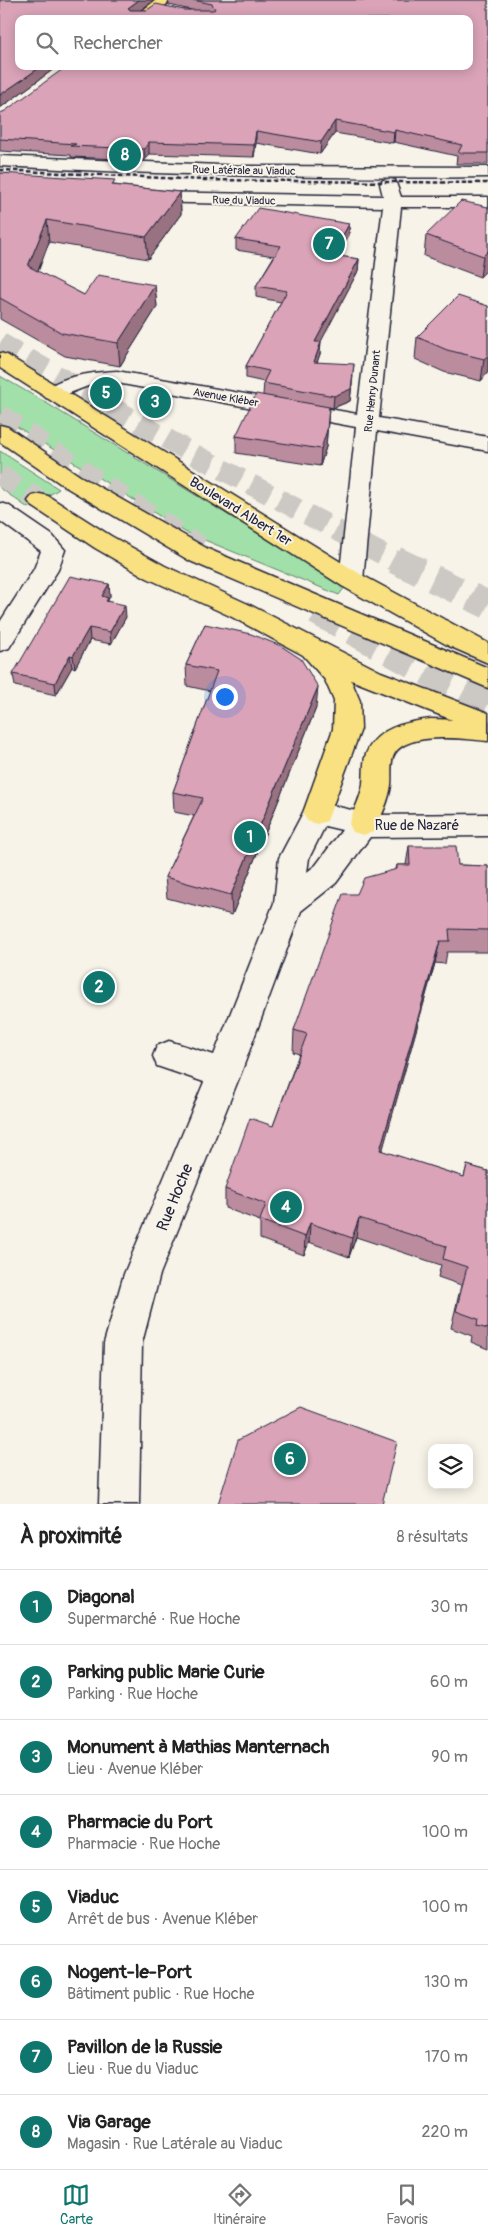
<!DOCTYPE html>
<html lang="fr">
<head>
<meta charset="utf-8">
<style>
  :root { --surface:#fff; --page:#f2f2f2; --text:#222; --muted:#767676; --line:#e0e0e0; --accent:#0f766e }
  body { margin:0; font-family:Pangolin,sans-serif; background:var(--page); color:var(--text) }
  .controls { position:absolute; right:15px; bottom:15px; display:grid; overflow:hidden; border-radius:10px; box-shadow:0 2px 12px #0003 }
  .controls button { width:45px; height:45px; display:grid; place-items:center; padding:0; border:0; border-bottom:1px solid var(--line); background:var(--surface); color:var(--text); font:25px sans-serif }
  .you { position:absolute; left:224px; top:696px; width:18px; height:18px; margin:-12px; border:4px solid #fff; border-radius:50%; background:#1a73e8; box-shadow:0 0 0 8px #1a73e833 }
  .badge { display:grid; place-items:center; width:32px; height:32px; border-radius:50%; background:var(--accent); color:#fff; font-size:16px; font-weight:700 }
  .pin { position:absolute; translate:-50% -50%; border:2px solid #fff; box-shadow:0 1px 5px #0006 }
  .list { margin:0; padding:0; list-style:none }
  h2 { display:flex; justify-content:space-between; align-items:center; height:65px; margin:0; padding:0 20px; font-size:21px }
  h2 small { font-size:16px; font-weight:400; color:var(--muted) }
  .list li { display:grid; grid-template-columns:32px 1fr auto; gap:15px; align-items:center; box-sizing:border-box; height:75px; padding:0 20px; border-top:1px solid var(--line) }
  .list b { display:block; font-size:19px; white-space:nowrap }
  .list p { margin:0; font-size:16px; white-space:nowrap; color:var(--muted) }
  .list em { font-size:16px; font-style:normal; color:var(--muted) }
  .icon { flex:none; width:28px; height:28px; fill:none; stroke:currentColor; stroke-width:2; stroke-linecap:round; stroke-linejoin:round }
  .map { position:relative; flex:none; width:488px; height:1504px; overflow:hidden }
  .search { position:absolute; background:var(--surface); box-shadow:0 2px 12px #0003; left:15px; right:15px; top:15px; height:55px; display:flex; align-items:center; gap:12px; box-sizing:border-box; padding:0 18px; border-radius:10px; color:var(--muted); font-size:19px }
  .sheet { height:665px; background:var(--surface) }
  nav { display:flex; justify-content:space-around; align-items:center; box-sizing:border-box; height:70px; border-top:1px solid var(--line); background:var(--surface); font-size:14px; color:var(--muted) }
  nav a { display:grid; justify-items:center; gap:2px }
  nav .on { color:var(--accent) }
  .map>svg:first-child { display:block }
  .green { fill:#a1e0a8; stroke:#628172 }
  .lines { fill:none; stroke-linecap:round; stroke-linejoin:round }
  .highway-tunnel-far1 { stroke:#ccc9c5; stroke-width:21; stroke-dasharray:21 11; stroke-linecap:butt }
  .highway-tunnel { stroke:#ccc9c5; stroke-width:28; stroke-dasharray:28 14; stroke-linecap:butt }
  .minor-casing { stroke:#22223b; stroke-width:3 }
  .major-casing { stroke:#22223b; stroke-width:3 }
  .highway-casing { stroke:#22223b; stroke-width:3 }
  .minor { fill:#f7f3e8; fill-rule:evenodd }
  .major { fill:#f9e181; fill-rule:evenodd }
  .highway { fill:#f9e181; fill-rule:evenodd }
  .rail { stroke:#22223b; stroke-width:2.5; stroke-dasharray:4.5 2.5; stroke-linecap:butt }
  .wall { fill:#bb8c9e; stroke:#22223b }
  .shaded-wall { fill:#997281; stroke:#22223b }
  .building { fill:#daa3b8; stroke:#22223b }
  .labels { text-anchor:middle; stroke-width:4; stroke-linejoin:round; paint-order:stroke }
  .far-street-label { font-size:11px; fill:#22223b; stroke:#f7f3e8 }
  .street-label { font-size:14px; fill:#22223b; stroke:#f7f3e8 }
  .near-street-label { font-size:16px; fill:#22223b; stroke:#f7f3e8 }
</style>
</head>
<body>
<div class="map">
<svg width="488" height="1504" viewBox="0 0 488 1504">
  <rect width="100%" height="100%" fill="#f7f3e8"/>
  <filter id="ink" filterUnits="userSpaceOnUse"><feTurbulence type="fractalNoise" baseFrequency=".02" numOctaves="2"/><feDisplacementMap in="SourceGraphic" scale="10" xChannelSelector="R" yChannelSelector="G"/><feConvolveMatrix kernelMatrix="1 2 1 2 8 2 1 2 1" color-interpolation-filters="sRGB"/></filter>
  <g filter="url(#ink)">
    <!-- green -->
    <path class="green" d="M0,376L43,401L345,587L339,595L185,532L0,416Z
      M0,451L59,489L28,508L0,488Z"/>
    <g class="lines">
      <!-- highway-tunnel-far1 -->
      <path class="highway-tunnel-far1" d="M0,343L186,450L397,562
        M0,415L102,484L201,547
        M0,475L40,501"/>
      <!-- highway-tunnel -->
      <path class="highway-tunnel" d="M395,560L488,605
        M316,611L488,705"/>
      <!-- minor casing -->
      <g class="minor-casing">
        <path id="minor" d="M0,156L244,166L488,167V177C325,179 163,175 0,166Z
          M389,179L395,180L401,197H488V207H401L379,418L488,437V451L377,431L363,580L360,586L351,588L342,586L339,580L356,427L117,383L88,386L54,399L46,398L43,393C55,376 97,372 117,371L357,414L383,207L145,202L139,201L136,197L139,193L145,192L383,196L380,184L383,180Z
          M0,503L8,505L52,535L65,550L58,570L9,648L0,651V622L34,569L41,551L0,521Z
          M317,802L373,815L488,814V836L370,837L336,883L301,911L241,1073L160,1274L142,1343L139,1504H99L104,1343L124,1274L204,1082L157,1066L153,1056L157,1046L169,1041L214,1055L274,903L279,858L307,805ZM325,826L342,830L316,865L307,872L309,858Z"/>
      </g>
      <!-- major casing -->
      <g class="major-casing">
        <path id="major" d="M156,0H172L148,19H131Z
          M0,353L7,355L360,574L488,643V663L449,646L342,586L0,368Z
          M0,425L8,427L80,476L208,549L488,668V688L190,561L64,486L0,442Z
          M431,719L488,721V741C466,739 403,730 393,757C390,766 392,776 391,785C389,800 381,818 373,832L363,835L353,832L349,824C353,811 361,798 363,784C364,775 363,766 365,757C374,728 405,722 431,719Z"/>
      </g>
      <!-- highway casing -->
      <g class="highway-casing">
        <path id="highway" d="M40,494L48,496L111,536L165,566L248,604L381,672L488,713V734L351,680L360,701L361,729L327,821L317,824L307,821L303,813L333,729L334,701L325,680L303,655L230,616L147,578L95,548L32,506L28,501L32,496Z"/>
      </g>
      <!-- minor -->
      <use href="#minor" class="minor"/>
      <!-- major -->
      <use href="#major" class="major"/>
      <!-- highway -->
      <use href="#highway" class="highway"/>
      <!-- rail -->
      <path class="rail" d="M0,170L204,180L488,183"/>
    </g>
    <!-- wall -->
    <path class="wall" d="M0,0H154L140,10H191L169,5L168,0H488V164H456L457,156L394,142L393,143L335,133L320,154L256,143L254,157L149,154L145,160L71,157V155L0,151V113L469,66L19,19V66H58L0,108Z
      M0,173L180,192L181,214L148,259L49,242L38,272L84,295L155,285L157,307L120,366L65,356L0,319Z
      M488,207V269L480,277L424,256L426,235Z
      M349,224V235L337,256L359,259L358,271L320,342V354L317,362L353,376L350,401L333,408L329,407L326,447L320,466L236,453V436L263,395L264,382L246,378V366L281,302L256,297V286L274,256L236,250V239Z
      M488,306V372L481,381L444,372L415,359L417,337Z
      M109,584L110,596L108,600V602L126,617L111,644L90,640L75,668L72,667L56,695L15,686L13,674Z
      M205,624L316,708L232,915L167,898L165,877L194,816L174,812L173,792L210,691L187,686L186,665Z
      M409,846L458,865L488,866V952H447L445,964L435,963L382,1151L464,1177L467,1165L488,1171V1349L471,1342L472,1336L451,1328L461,1285L438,1277L441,1265L356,1237L349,1257L309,1242L304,1255L260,1239V1221L225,1208V1189L273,1126L299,1054L293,1052L294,1030L357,894L396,869L397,865H406Z"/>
    <!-- shaded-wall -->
    <path class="shaded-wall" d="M139,0H154L129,19L128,8Z
      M42,66H58L0,108V95Z
      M335,121V133L320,154L321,142Z
      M395,130L394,142L393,143L394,132Z
      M256,131V143L254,157V145Z
      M149,142V154L145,160L144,149Z
      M180,192L181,214L148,259L146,237Z
      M47,220L49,242L31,289L28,266Z
      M349,224V235L331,266L332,255Z
      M488,251V269L480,277L483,256Z
      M359,259L358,271L315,353V342Z
      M155,285L157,307L120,366L118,343Z
      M321,342L320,354L313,374L314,362Z
      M488,355V372L481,381L484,359Z
      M354,364L350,401L333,408L334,396Z
      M329,407L326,447L320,466L321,449Z
      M109,584L110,596L108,600L109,610L102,596Z
      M125,605L126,617L111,644L110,632Z
      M89,628L90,640L75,668L73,656Z
      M70,655L72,667L56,695L55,683Z
      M318,687L316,708L232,915L231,895Z
      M440,941L435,963L377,1170L380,1150Z
      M359,1218L356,1237L349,1257L352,1238Z
      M310,1223L309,1242L304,1255L305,1237Z"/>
    <!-- building -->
    <path class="building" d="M0,0H139L128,8L130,10H147L156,4L184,10H213L215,9L212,4L193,0H488V153H458L462,145L395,130L394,132L335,121L321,142L256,131L254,145L149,142L144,149L70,146L76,144L0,139V113L5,111L67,66H469V19H19V66H42L0,95Z
      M0,173L115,180L112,185L180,192L146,237L47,220L28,266L84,295L98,275L155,285L118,343L62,333L0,298Z
      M461,201L488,207V251L483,256L426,235Z
      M258,208L349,224L332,255L359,259L315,342H321L314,362L354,364L351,389L334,396L263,383L269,371L246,366L287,291L256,286L281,246L236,239Z
      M458,296L488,306V355L484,359L447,350L417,337Z
      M256,394L329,407L327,430L321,449L236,436Z
      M70,576L109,584L102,596L108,598L106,601L125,605L110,632L89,628L73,656L70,655L55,683L13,674Z
      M205,624L251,634L281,646L301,659L318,687L231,895L165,877L203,798L173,792L217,671L186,665Z
      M409,846H456L458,865L488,866V930L449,929L450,941H440L380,1150L464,1177L467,1165L488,1171V1329L477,1326L478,1319L456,1311L467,1267L443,1259L446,1246L359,1218L352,1238L310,1223L305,1237L260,1220L266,1204L225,1189L250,1118L273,1126L307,1034L294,1030L343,894H357L364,878L397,869V865H410Z
      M301,1407L397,1442L382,1504H218L238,1440Z"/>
  </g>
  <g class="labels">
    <!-- far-street labels -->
    <g class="far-street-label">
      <text transform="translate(244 170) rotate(1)" y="4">Rue Latérale au Viaduc</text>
      <text transform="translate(244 200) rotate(1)" y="4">Rue du Viaduc</text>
      <text transform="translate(372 391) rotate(-84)" y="4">Rue Henry Dunant</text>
      <text transform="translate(226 397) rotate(10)" y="4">Avenue Kléber</text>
    </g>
    <!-- street labels -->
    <g class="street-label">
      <text transform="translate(241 511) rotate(32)" y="5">Boulevard Albert 1er</text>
      <text x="417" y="830">Rue de Nazaré</text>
    </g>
    <!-- near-street labels -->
    <g class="near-street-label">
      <text transform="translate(174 1197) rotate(-68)" y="6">Rue Hoche</text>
    </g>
  </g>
</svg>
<div class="controls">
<button><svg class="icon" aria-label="layers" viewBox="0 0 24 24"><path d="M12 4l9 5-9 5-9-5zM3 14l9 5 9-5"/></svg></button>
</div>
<div class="you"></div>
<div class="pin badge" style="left:250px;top:837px">1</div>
<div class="pin badge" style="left:99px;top:987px">2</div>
<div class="pin badge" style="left:155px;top:402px">3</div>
<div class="pin badge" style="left:286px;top:1207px">4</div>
<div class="pin badge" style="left:106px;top:393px">5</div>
<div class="pin badge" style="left:290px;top:1459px">6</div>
<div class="pin badge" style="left:329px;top:244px">7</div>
<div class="pin badge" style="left:125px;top:155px">8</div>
<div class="search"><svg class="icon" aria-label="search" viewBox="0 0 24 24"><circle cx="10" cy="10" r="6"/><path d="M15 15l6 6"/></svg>Rechercher</div>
</div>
<section class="sheet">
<h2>À proximité<small>8 résultats</small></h2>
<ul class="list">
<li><span class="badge">1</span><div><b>Diagonal</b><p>Supermarché · Rue Hoche</p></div><em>30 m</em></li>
<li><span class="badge">2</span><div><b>Parking public Marie Curie</b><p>Parking · Rue Hoche</p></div><em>60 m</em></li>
<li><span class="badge">3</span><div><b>Monument à Mathias Manternach</b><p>Lieu · Avenue Kléber</p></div><em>90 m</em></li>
<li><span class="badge">4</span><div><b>Pharmacie du Port</b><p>Pharmacie · Rue Hoche</p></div><em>100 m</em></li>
<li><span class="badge">5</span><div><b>Viaduc</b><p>Arrêt de bus · Avenue Kléber</p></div><em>100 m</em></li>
<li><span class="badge">6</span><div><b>Nogent-le-Port</b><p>Bâtiment public · Rue Hoche</p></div><em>130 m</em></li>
<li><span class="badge">7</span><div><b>Pavillon de la Russie</b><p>Lieu · Rue du Viaduc</p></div><em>170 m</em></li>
<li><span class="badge">8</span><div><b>Via Garage</b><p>Magasin · Rue Latérale au Viaduc</p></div><em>220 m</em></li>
</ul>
</section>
<nav>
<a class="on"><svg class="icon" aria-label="map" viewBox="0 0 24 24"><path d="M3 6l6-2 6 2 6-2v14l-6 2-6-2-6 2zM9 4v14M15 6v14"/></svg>Carte</a>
<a><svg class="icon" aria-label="directions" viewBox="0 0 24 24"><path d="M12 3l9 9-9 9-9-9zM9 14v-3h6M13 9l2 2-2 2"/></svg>Itinéraire</a>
<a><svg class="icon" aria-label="saved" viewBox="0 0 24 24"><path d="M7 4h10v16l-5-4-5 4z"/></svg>Favoris</a>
</nav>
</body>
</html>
